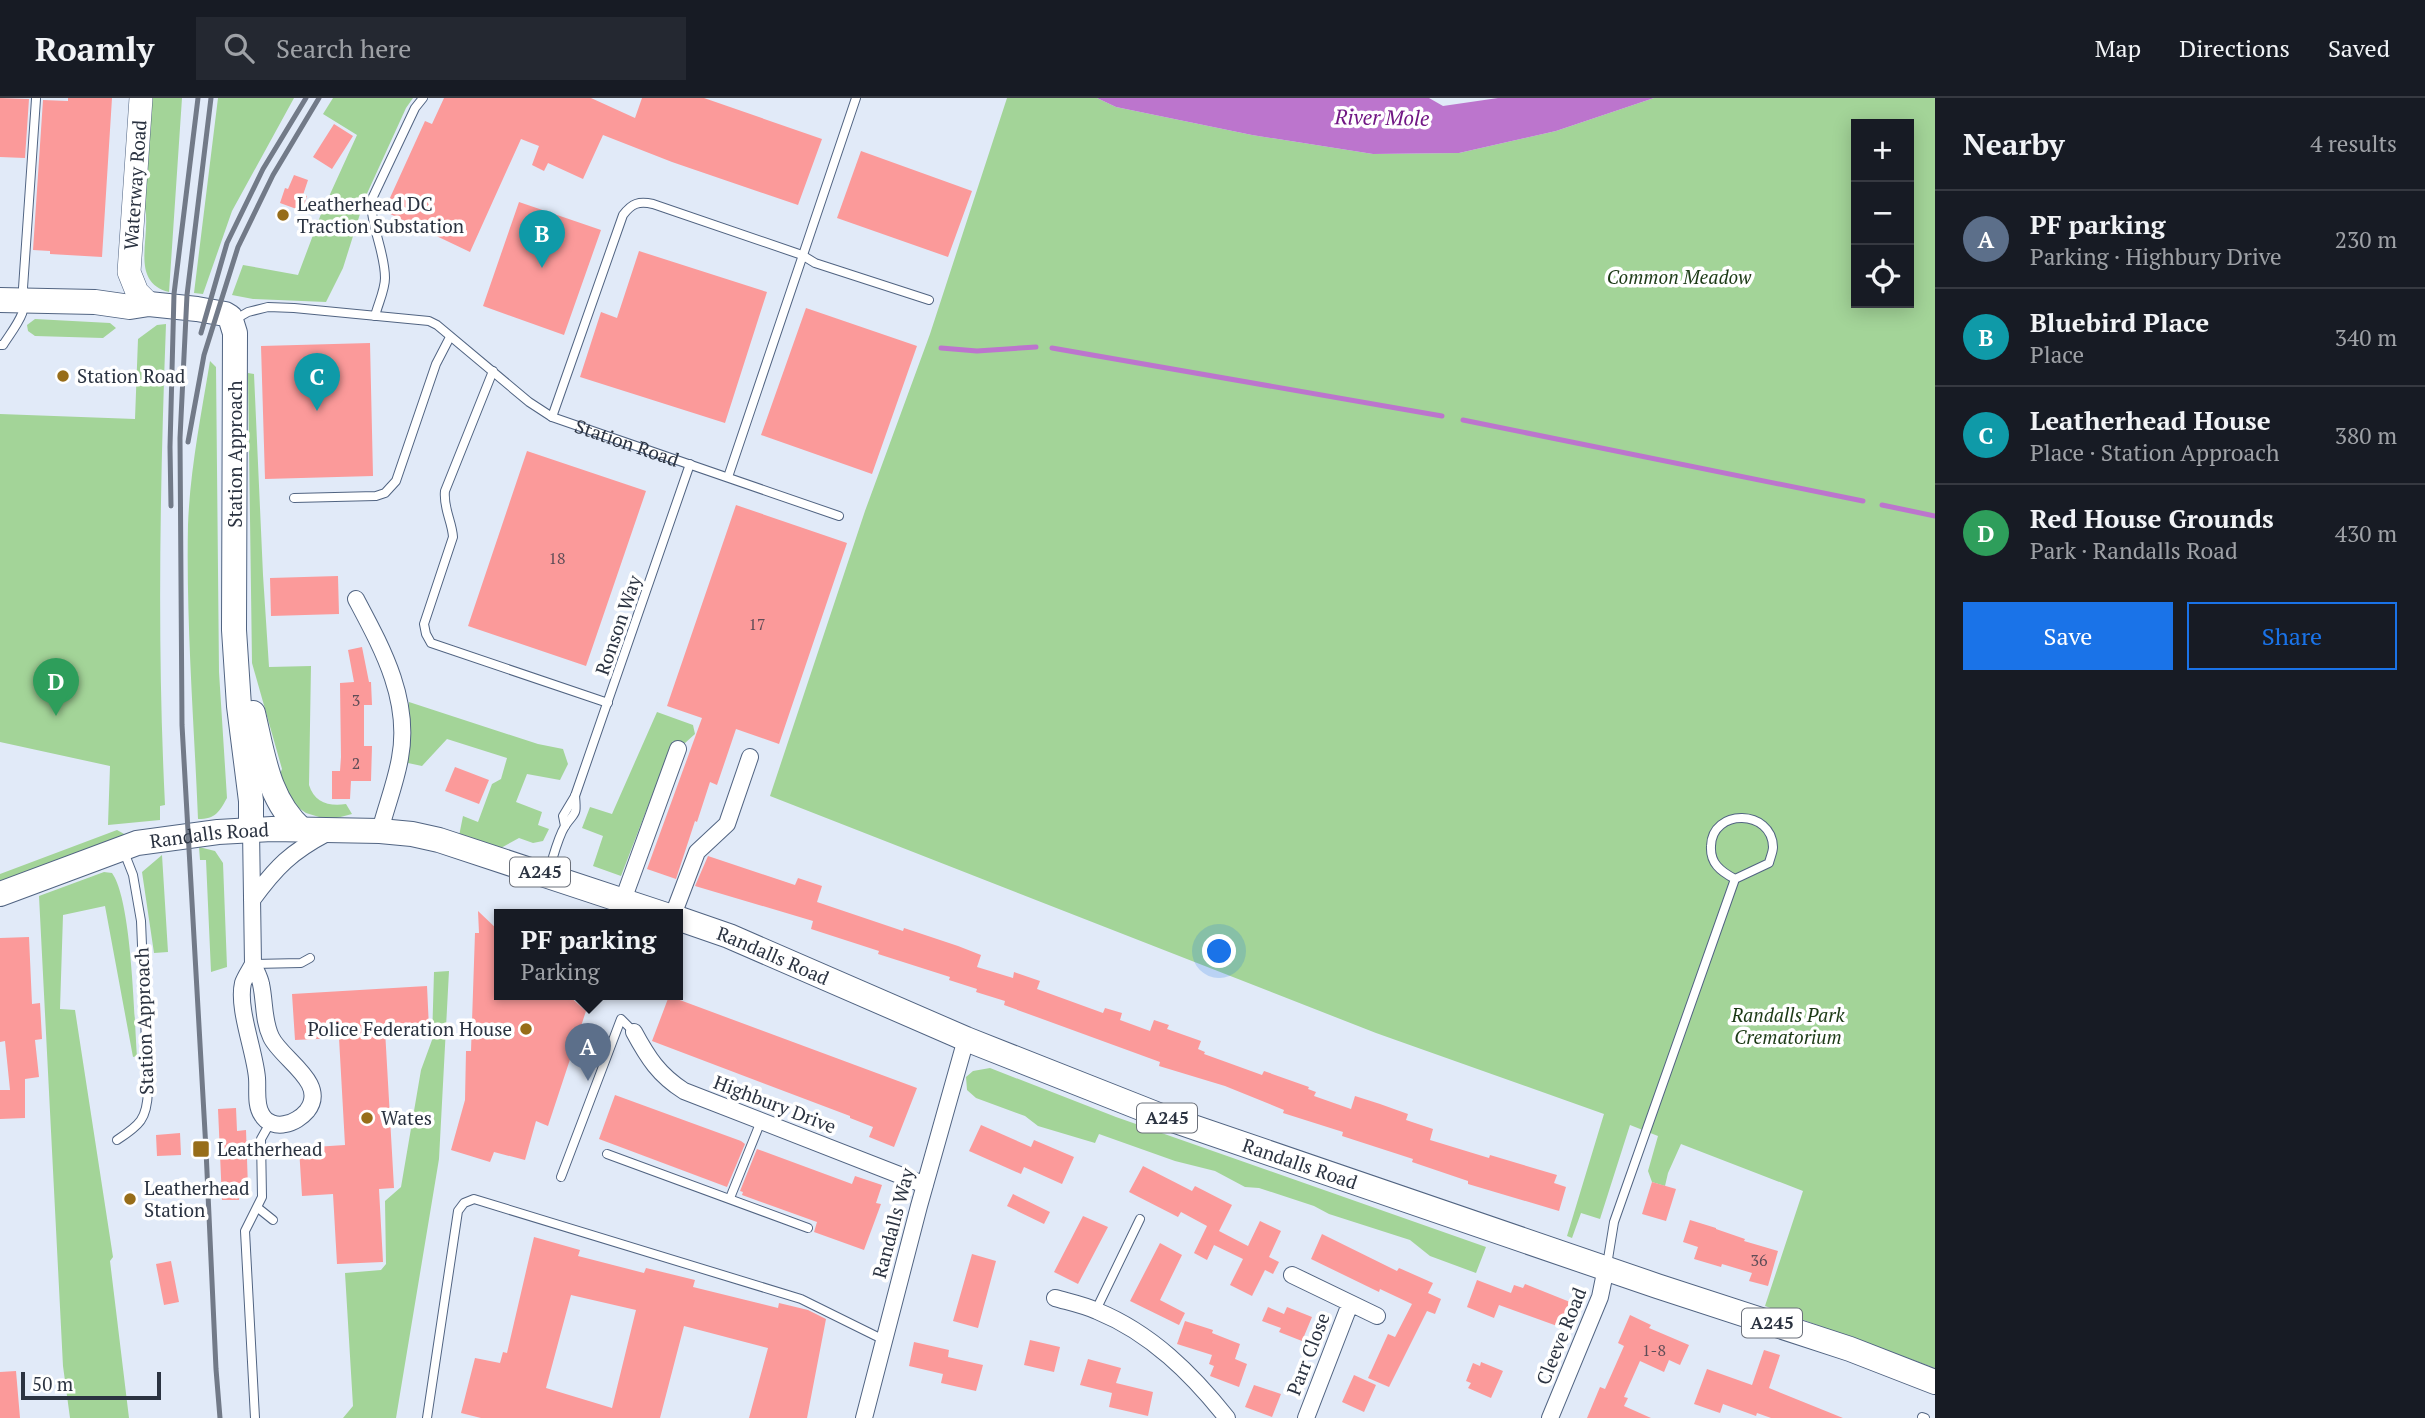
<!DOCTYPE html>
<html lang="en">
<head>
<meta charset="utf-8">
<style>
  :root { --surface:#171b24; --page:#242831; --text:#f1f3f6; --muted:#9ea1a6; --line:#363941; --accent:#1a73e8 }
  body { margin:0; font-family:"PT Serif",serif; background:var(--page); color:var(--text) }
  .controls { position:absolute; right:21px; top:21px; display:grid; overflow:hidden; border-radius:0px; box-shadow:0 4px 18px #0003 }
  .controls button { width:63px; height:63px; display:grid; place-items:center; padding:0; border:0; border-bottom:2px solid var(--line); background:var(--surface); color:var(--text); font:35px sans-serif }
  .scale { position:absolute; left:21px; bottom:18px; width:140px; box-sizing:border-box; padding-left:7px; border:4px solid #2b3341; border-top:0; font-size:19px; line-height:24px; white-space:nowrap; color:#2b3341; -webkit-text-stroke:5px #fff; paint-order:stroke }
  .you { position:absolute; left:1220px; top:854px; width:24px; height:24px; margin:-18px; border:5px solid #fff; border-radius:50%; background:#1a73e8; box-shadow:0 0 0 10px #1a73e833 }
  .badge { display:grid; place-items:center; width:46px; height:46px; border-radius:50%; background:var(--accent); color:#fff; font-size:23px; font-weight:700 }
  .pin { position:absolute; translate:-50% -58px; filter:drop-shadow(0 2px 4px #0008) }
  .pin::after { content:''; position:absolute; top:37px; width:24px; height:21px; background:inherit; clip-path:polygon(0 0,100% 0,50% 100%) }
  .popup { position:absolute; left:494px; top:811px; width:189px; height:91px; box-sizing:border-box; display:grid; place-content:center; border-radius:0px; background:var(--surface); filter:drop-shadow(0 2px 5px #0005); font-size:23px; white-space:nowrap; color:var(--muted) }
  .popup b { font-size:26px; color:var(--text) }
  .popup::after { content:''; position:absolute; left:50%; top:100%; margin-left:-14px; border:14px solid transparent; border-top-color:var(--surface) }
  .list { margin:0; padding:0; list-style:none }
  h2 { display:flex; justify-content:space-between; align-items:center; height:91px; margin:0; padding:0 28px; font-size:30px }
  h2 small { font-size:23px; font-weight:400; color:var(--muted) }
  .list li { display:grid; grid-template-columns:46px 1fr auto; gap:21px; align-items:center; box-sizing:border-box; height:98px; padding:0 28px; border-top:2px solid var(--line) }
  .list b { display:block; font-size:26px; white-space:nowrap }
  .list p { margin:0; font-size:23px; white-space:nowrap; color:var(--muted) }
  .list em { font-size:23px; font-style:normal; color:var(--muted) }
  .actions { display:flex; gap:14px; padding:21px 28px }
  .actions a { flex:1; padding:16px 0; border:2px solid var(--accent); border-radius:0px; text-align:center; font-size:24px; color:var(--accent) }
  .actions .main { background:var(--accent); color:#fff }
  .icon { flex:none; width:38px; height:38px; fill:none; stroke:currentColor; stroke-width:2; stroke-linecap:round; stroke-linejoin:round }
  .map { position:relative; flex:none; width:1935px; height:1320px; overflow:hidden }
  header { display:flex; align-items:center; gap:42px; box-sizing:border-box; height:98px; padding:0 35px; background:var(--surface); border-bottom:2px solid var(--line) }
  header strong { font-size:33px }
  nav { display:flex; gap:38px; margin-inline-start:auto; font-size:24px }
  .search { width:490px; height:63px; background:var(--page); display:flex; align-items:center; gap:18px; box-sizing:border-box; padding:0 24px; border-radius:0px; color:var(--muted); font-size:26px }
  main { display:flex }
  aside { flex:1; background:var(--surface) }
  .map>svg:first-child { display:block }
  .green { fill:#a3d498; fill-rule:evenodd }
  .water { fill:#bc75cd }
  .lines { fill:none; stroke-linecap:round; stroke-linejoin:round }
  .stream { stroke:#bc75cd; stroke-width:5 }
  .building { fill:#fb9a9a; fill-rule:evenodd }
  .service-casing { stroke:#516482; stroke-width:10 }
  .minor-casing { stroke:#516482; stroke-width:18 }
  .secondary-casing { stroke:#516482; stroke-width:24 }
  .primary-casing { stroke:#516482; stroke-width:26 }
  .service { stroke:#fff; stroke-width:8 }
  .minor { stroke:#fff; stroke-width:16 }
  .secondary { stroke:#fff; stroke-width:23 }
  .primary { stroke:#fff; stroke-width:24 }
  .rail { stroke:#727a88; stroke-width:5 }
  .poi-dot { fill:#976d19; stroke:#fff; stroke-width:2.5 }
  .labels { text-anchor:middle; stroke-width:7; stroke-linejoin:round; paint-order:stroke }
  .number-label { font-size:16px; fill:#5f4d57 }
  .shield { fill:#fff; stroke:#6b707a; stroke-width:2 }
  .shield-label { font-size:18px; font-weight:bold; fill:#2b3341 }
  .street-label { font-size:19px; fill:#2b3341; stroke:#fff }
  .poi-label { font-size:19px; fill:#2b3341; stroke:#fff; text-anchor:start }
  .park-label { font-size:19px; font-style:italic; fill:#1c3a15; stroke:#fff }
  .water-label { font-size:21px; font-style:italic; fill:#711784; stroke:#fff }
</style>
</head>
<body>
<header>
<strong>Roamly</strong>
<div class="search"><svg class="icon" aria-label="search" viewBox="0 0 24 24"><circle cx="10" cy="10" r="6"/><path d="M15 15l6 6"/></svg>Search here</div>
<nav><a>Map</a><a>Directions</a><a>Saved</a></nav>
</header>
<main>
<div class="map">
<svg width="1935" height="1320" viewBox="0 0 1935 1320">
  <rect width="100%" height="100%" fill="#e1eaf8"/>
  <!-- green -->
  <path class="green" d="M150,0H182L169,194C126,183 155,133 143,103Z
    M218,0H294L232,113L203,196L194,195Z
    M333,0H413L406,10L365,100L343,170L326,204L253,201L232,197L243,167L298,177L321,116L357,37L323,16Z
    M1007,0H1097L1116,9L1252,37L1373,56L1459,55L1556,33L1654,0H1935V1270L1765,1208L1803,1093L1681,1046L1668,1075L1665,1088L1652,1084L1648,1073L1658,1038L1630,1027L1600,1121L1581,1115L1572,1140L1567,1138L1604,1016L1376,935L770,698L865,413L930,236ZM1856,26H1909V205H1856Z
    M35,221L110,225L116,230L103,240L35,238L28,233L27,227Z
    M166,226C160,387 157,547 165,707L160,708V722L108,727L110,668L0,644V316L135,321L138,241L157,227Z
    M210,263L216,269L219,574L227,700C219,714 216,721 198,721C194,623 186,525 188,427C190,372 201,318 210,263Z
    M248,275L254,276L263,477L269,569L311,568L309,687C314,704 329,709 346,706L352,716L329,722L306,715L293,706L278,681L282,671L252,565Z
    M409,604L538,646L563,651L568,666L560,682L527,676L516,704L542,714L538,727L549,731L543,743L533,745L519,740L499,751L459,738L463,718L478,724L492,686L501,681L507,660L447,641L422,668L408,665Z
    M657,614L693,627L695,636L685,645L673,643L621,778L593,768L603,738L582,730L590,709L612,716Z
    M117,732L126,737L0,786V776Z
    M199,749L215,753L223,765L227,869L211,874L206,762H200Z
    M162,757L168,854L154,855L142,774Z
    M104,774L112,775C132,803 134,919 137,958L133,959L105,808L63,817L60,911L75,912L113,1159L110,1163L129,1320H70L63,1268L39,798Z
    M449,873L439,1061L396,1320H343L353,1308L345,1175L381,1172L386,1166L385,1103L401,1089L421,972L432,942L434,874Z
    M990,970L1116,1019L1486,1149L1476,1175L1430,1158L1410,1142L1329,1116L1314,1108L1259,1090L1245,1089L1215,1073L1175,1063L1099,1036L1095,1045L1038,1028L1025,1018L976,1000L967,992L966,979L973,973Z"/>
  <!-- water -->
  <path class="water" d="M1097,0H1429L1443,8L1498,0H1654L1556,33L1459,55L1373,56L1252,37L1116,9Z"/>
  <g class="lines">
    <!-- stream -->
    <path class="stream" d="M941,250L977,253L1036,249
      M1052,250L1442,318
      M1463,322L1863,403
      M1882,407L1935,418"/>
  </g>
  <!-- building -->
  <path class="building" d="M0,0L29,1L25,60L0,59Z
    M68,0H112L102,159L50,156V153L33,152L43,2L68,3Z
    M444,0H591L635,20L642,0H704L822,41L798,107L672,64L603,37L583,81L548,65L544,73L532,67L539,48L521,41L470,154L384,113L425,23L432,26Z
    M334,26L353,38L332,71L313,59Z
    M861,53L972,93L948,159L837,120Z
    M294,77L308,82L303,97L307,98L302,113L280,105L285,90L288,91Z
    M519,104L601,132L564,237L483,208Z
    M639,153L767,194L725,325L580,279L601,214L617,220Z
    M806,210L917,248L872,376L761,337Z
    M370,245L373,378L265,381L261,248Z
    M527,353L646,393L586,568L468,528Z
    M736,407L847,445L779,646L736,631L717,687L710,684L697,724L695,723L676,781L647,771L702,620L667,608Z
    M338,478L339,516L271,518L270,480Z
    M362,549L369,584H371L372,607H364V648H372L371,683H351L350,701H332V673H340L341,659L340,585L354,584L348,552Z
    M455,669L489,682L479,706L445,693Z
    M708,758L795,787L798,780L822,788L817,804L903,833L904,830L958,848L981,857L977,869L1013,880L1014,874L1040,883L1037,891L1103,915L1105,910L1122,915L1120,922L1150,933L1154,922L1169,927L1167,931L1201,943L1198,951L1205,954L1204,956L1262,977L1264,973L1309,989L1308,991L1316,994L1314,998L1351,1011L1355,998L1380,1006L1408,1016L1406,1022L1433,1031L1430,1042L1489,1060L1490,1057L1557,1077L1554,1085L1566,1089L1559,1113L1468,1086V1083L1412,1064L1413,1061L1342,1038L1343,1034L1283,1015L1284,1012L1225,988L1159,968L1160,964L1004,907L1005,903L976,894L977,891L949,882L950,879L878,856L879,853L811,831L813,823L695,788Z
    M478,813L499,833V897H568L586,913L548,1028L536,1023L525,1062L494,1054L490,1064L451,1052L465,1002L466,953H471L475,835H479Z
    M29,839L32,906L40,905L42,941L35,942L39,979L25,981V1020L0,1021V992H10L5,943L0,944V840Z
    M427,888L429,930L385,932L394,1090L379,1091L383,1164L337,1166L333,1096L302,1098L299,1050L345,1047L339,940L295,942L292,896Z
    M669,898L917,990L894,1049L869,1039L873,1029L850,1020V1018L652,943Z
    M615,997L741,1043L745,1046L727,1089L599,1041Z
    M236,1010L237,1033L246,1032L248,1090H238L239,1102H222L218,1011Z
    M981,1027L1031,1049L1034,1042L1074,1059L1062,1086L1024,1069L1021,1076L969,1053Z
    M180,1035L181,1057L157,1058L156,1037Z
    M757,1051L852,1086L855,1078L882,1087L876,1105L881,1106L864,1152L814,1134L817,1124L742,1097L743,1094L740,1093Z
    M1143,1068L1192,1093L1195,1088L1232,1107L1219,1133L1248,1148L1260,1123L1281,1133L1269,1159L1279,1164L1273,1176L1265,1172L1252,1198L1230,1187L1243,1161L1214,1147L1207,1162L1194,1155L1207,1128L1181,1114L1178,1119L1129,1094Z
    M1652,1084L1676,1091L1666,1123L1642,1116Z
    M1013,1096L1050,1114L1044,1126L1007,1108Z
    M1083,1118L1108,1129L1078,1186L1054,1174Z
    M1690,1122L1716,1130V1131L1745,1141L1744,1143L1778,1153L1768,1188L1749,1183L1752,1175L1722,1166L1721,1169L1694,1161L1698,1149L1683,1144Z
    M1322,1136L1397,1173L1399,1170L1433,1185L1428,1195L1441,1201L1435,1216L1427,1213L1389,1289L1368,1280L1388,1236L1395,1239L1412,1206L1380,1191L1379,1194L1311,1161Z
    M534,1139L580,1152L578,1158L644,1175L646,1170L695,1182L693,1189L778,1210L779,1205L808,1212L826,1221L807,1320H749L768,1250L684,1228L660,1320H481L461,1315L475,1260L500,1265L503,1254L507,1255ZM571,1197L636,1212L612,1310L546,1290Z
    M1160,1145L1182,1157L1160,1202L1185,1215L1179,1227L1130,1203Z
    M972,1156L996,1163L978,1230L953,1223Z
    M171,1163L179,1204L164,1207L156,1166Z
    M1477,1182L1511,1195L1514,1187L1523,1190L1525,1186L1570,1204L1560,1229L1499,1207L1494,1220L1467,1209Z
    M1268,1209L1284,1216L1287,1209L1312,1219L1302,1243L1279,1234L1281,1230L1262,1223Z
    M1630,1217L1651,1227L1649,1230L1689,1247L1680,1267L1669,1262L1664,1274L1640,1263L1624,1299L1628,1300L1624,1308L1651,1320H1587L1600,1289L1605,1291L1624,1248L1618,1245Z
    M1185,1223L1213,1232L1212,1235L1240,1246L1235,1261L1247,1266L1239,1289L1210,1278L1214,1268L1209,1266L1212,1257L1177,1246Z
    M1030,1242L1060,1249L1054,1274L1024,1267Z
    M914,1244L949,1252L948,1259L983,1267L976,1293L941,1285L943,1276L909,1268Z
    M1764,1252L1780,1257L1769,1290L1843,1320H1771L1757,1315L1756,1318L1723,1306L1720,1315L1694,1306L1707,1271L1752,1287Z
    M1088,1261L1121,1270L1116,1285L1153,1294L1148,1318L1109,1309L1112,1295L1080,1287Z
    M1481,1264L1503,1273L1491,1300L1468,1290L1471,1285L1466,1283L1473,1265L1480,1268Z
    M16,1273L20,1320H0V1274Z
    M1354,1277L1376,1287L1364,1314L1342,1304Z
    M1254,1287L1281,1296L1272,1319L1245,1309Z"/>
  <g class="lines">
    <!-- service casing -->
    <g class="service-casing">
      <g id="service">
        <path d="M375,218C378,206 385,192 385,180C385,154 371,129 371,103L415,10L423,0"/>
        <path id="s1" d="M234,222L248,214L268,209L294,210L429,223L437,227L529,304L552,319L839,418"/>
        <path d="M0,247H3C15,228 30,213 23,190L36,1"/>
        <path d="M493,273L445,393C443,410 452,423 453,439L424,526L426,536L431,545L608,605"/>
        <path d="M552,319L623,117C632,105 639,103 653,106L802,157L815,165L929,202"/>
        <path d="M728,379L856,0"/>
        <path d="M294,400L376,398L385,395L396,383L436,266L450,239"/>
        <path d="M565,728L563,718L575,698L690,366"/>
        <path d="M548,775C553,761 557,741 565,728C575,713 577,719 575,698"/>
        <path d="M253,866L301,865L310,860"/>
        <path d="M117,1042C140,1027 147,1021 148,993L141,823L133,777L124,754"/>
        <path d="M607,1056L808,1130"/>
        <path d="M561,1079L621,921L634,934"/>
        <path d="M730,1100L761,1023"/>
        <path d="M258,1110L273,1122"/>
        <path d="M1607,1167L1614,1124L1735,781L1769,765C1770,760 1773,754 1773,749C1772,711 1712,710 1711,748C1710,765 1720,773 1735,781"/>
        <path d="M1096,1212L1140,1121"/>
        <path d="M1922,1319L1925,1320"/>
        <path d="M255,1320L245,1133L262,1099L261,1041L270,1025"/>
        <path d="M427,1320L458,1113L464,1105L474,1101L801,1201L884,1242"/>
      </g>
    </g>
    <!-- minor casing -->
    <g class="minor-casing">
      <path id="minor" d="M356,501C382,550 411,602 400,660C396,684 386,709 380,733
        M251,732L253,866C256,873 260,880 261,886C265,904 263,922 271,939C281,961 329,985 307,1013C302,1019 293,1025 285,1026C277,1028 266,1025 262,1017C255,1007 258,992 257,980C255,954 237,910 243,885C245,879 250,872 253,866
        M252,802C276,769 291,754 327,735
        M623,802L678,651
        M673,817L697,754L727,726L750,659
        M634,934C648,960 659,977 684,993L925,1087
        M1292,1177L1377,1218
        M1055,1200C1069,1204 1084,1207 1097,1213C1151,1235 1192,1276 1227,1320
        M864,1320L919,1108L966,941
        M1306,1320L1350,1206
        M1550,1320L1600,1199L1606,1170"/>
    </g>
    <!-- secondary casing -->
    <g class="secondary-casing">
      <path id="secondary" d="M141,0L129,174L137,194L149,206"/>
    </g>
    <!-- primary casing -->
    <g class="primary-casing">
      <g id="primary">
        <path d="M0,202L95,204L130,209L149,206L197,211L225,216L230,219L235,235L234,532L239,608L251,703V732"/>
        <path d="M253,615C263,657 268,702 302,732"/>
        <path id="s2" d="M0,796L137,745L218,734L272,731L380,733L412,736L439,742L666,817"/>
        <path id="s3" d="M677,820L729,838L966,941L1161,1018L1657,1188L1850,1251L1935,1284"/>
      </g>
    </g>
    <!-- service -->
    <use href="#service" class="service"/>
    <!-- minor -->
    <use href="#minor" class="minor"/>
    <!-- secondary -->
    <use href="#secondary" class="secondary"/>
    <!-- primary -->
    <use href="#primary" class="primary"/>
    <!-- rail -->
    <path class="rail" d="M211,0L187,197L180,340L182,627L206,1052L216,1271L220,1320
      M201,235L227,145L263,71L306,0
      M188,344L204,257L238,149L273,77L319,0
      M171,408L170,349L174,196L198,0"/>
  </g>
  <!-- markers -->
  <g class="poi-dot">
    <circle cx="283" cy="117" r="7"/>
    <circle cx="63" cy="278" r="7"/>
    <circle cx="526" cy="931" r="7"/>
    <circle cx="367" cy="1020" r="7"/>
    <rect x="192" y="1042" width="18" height="18" rx="3.5"/>
    <circle cx="130" cy="1101" r="7"/>
  </g>
  <g class="labels">
    <!-- number labels -->
    <g class="number-label">
      <text x="557" y="466">18</text>
      <text x="757" y="532">17</text>
      <text x="356" y="608">3</text>
      <text x="356" y="671">2</text>
      <text x="1759" y="1168">36</text>
      <text x="1654" y="1258">1-8</text>
    </g>
    <!-- shield labels -->
    <g class="shield">
      <rect x="510" y="759.5" width="60" height="29" rx="5"/>
      <rect x="1137" y="1005.5" width="60" height="29" rx="5"/>
      <rect x="1742" y="1210.5" width="60" height="29" rx="5"/>
    </g>
    <g class="shield-label">
      <text x="540" y="780">A245</text>
      <text x="1167" y="1026">A245</text>
      <text x="1772" y="1231">A245</text>
    </g>
    <!-- street labels -->
    <g class="street-label">
      <text transform="translate(135 87) rotate(-86)" y="7">Waterway Road</text>
      <text dy="7" stroke="none"><textPath href="#s1" startOffset="434">Station Road</textPath></text>
      <text transform="translate(235 356) rotate(-90)" y="7">Station Approach</text>
      <text transform="translate(618 527) rotate(-71)" y="7">Ronson Way</text>
      <text dy="7" stroke="none"><textPath href="#s2" startOffset="219">Randalls Road</textPath></text>
      <text dy="7" stroke="none"><textPath href="#s3" startOffset="103">Randalls Road</textPath></text>
      <text transform="translate(144 923) rotate(-92)" y="7">Station Approach</text>
      <text transform="translate(775 1006) rotate(21)" y="7">Highbury Drive</text>
      <text dy="7" stroke="none"><textPath href="#s3" startOffset="670">Randalls Road</textPath></text>
      <text transform="translate(893 1125) rotate(-75)" y="7">Randalls Way</text>
      <text transform="translate(1561 1238) rotate(-68)" y="7">Cleeve Road</text>
      <text transform="translate(1308 1256) rotate(-69)" y="7">Parr Close</text>
    </g>
    <!-- poi labels -->
    <g class="poi-label">
      <text x="297" y="113">Leatherhead DC<tspan x="297" dy="22">Traction Substation</tspan></text>
      <text x="77" y="285">Station Road</text>
      <text x="512" y="938" text-anchor="end">Police Federation House</text>
      <text x="381" y="1027">Wates</text>
      <text x="217" y="1058">Leatherhead</text>
      <text x="144" y="1097">Leatherhead<tspan x="144" dy="22">Station</tspan></text>
    </g>
    <!-- park labels -->
    <g class="park-label">
      <text x="1679" y="186">Common Meadow</text>
      <text x="1788" y="924">Randalls Park<tspan x="1788" dy="22">Crematorium</tspan></text>
    </g>
    <!-- water labels -->
    <g class="water-label">
      <text transform="translate(1382 20) rotate(1)" y="7">River Mole</text>
    </g>
  </g>
</svg>
<div class="controls">
<button>+</button>
<button>−</button>
<button><svg class="icon" aria-label="locate" viewBox="0 0 24 24"><circle cx="12" cy="12" r="6"/><path d="M12 2v4M12 18v4M2 12h4M18 12h4"/></svg></button>
</div>
<div class="scale">50 m</div>
<div class="you"></div>
<div class="pin badge" style="left:588px;top:983px;background:#5c6f8a">A</div>
<div class="popup"><b>PF parking</b>Parking</div>
<div class="pin badge" style="left:542px;top:170px;background:#0f9aa8">B</div>
<div class="pin badge" style="left:317px;top:313px;background:#0f9aa8">C</div>
<div class="pin badge" style="left:56px;top:618px;background:#2e9e5b">D</div>
</div>
<aside>
<h2>Nearby<small>4 results</small></h2>
<ul class="list">
<li><span class="badge" style="background:#5c6f8a">A</span><div><b>PF parking</b><p>Parking · Highbury Drive</p></div><em>230 m</em></li>
<li><span class="badge" style="background:#0f9aa8">B</span><div><b>Bluebird Place</b><p>Place</p></div><em>340 m</em></li>
<li><span class="badge" style="background:#0f9aa8">C</span><div><b>Leatherhead House</b><p>Place · Station Approach</p></div><em>380 m</em></li>
<li><span class="badge" style="background:#2e9e5b">D</span><div><b>Red House Grounds</b><p>Park · Randalls Road</p></div><em>430 m</em></li>
</ul>
<div class="actions"><a class="main">Save</a><a>Share</a></div>
</aside>
</main>
</body>
</html>
